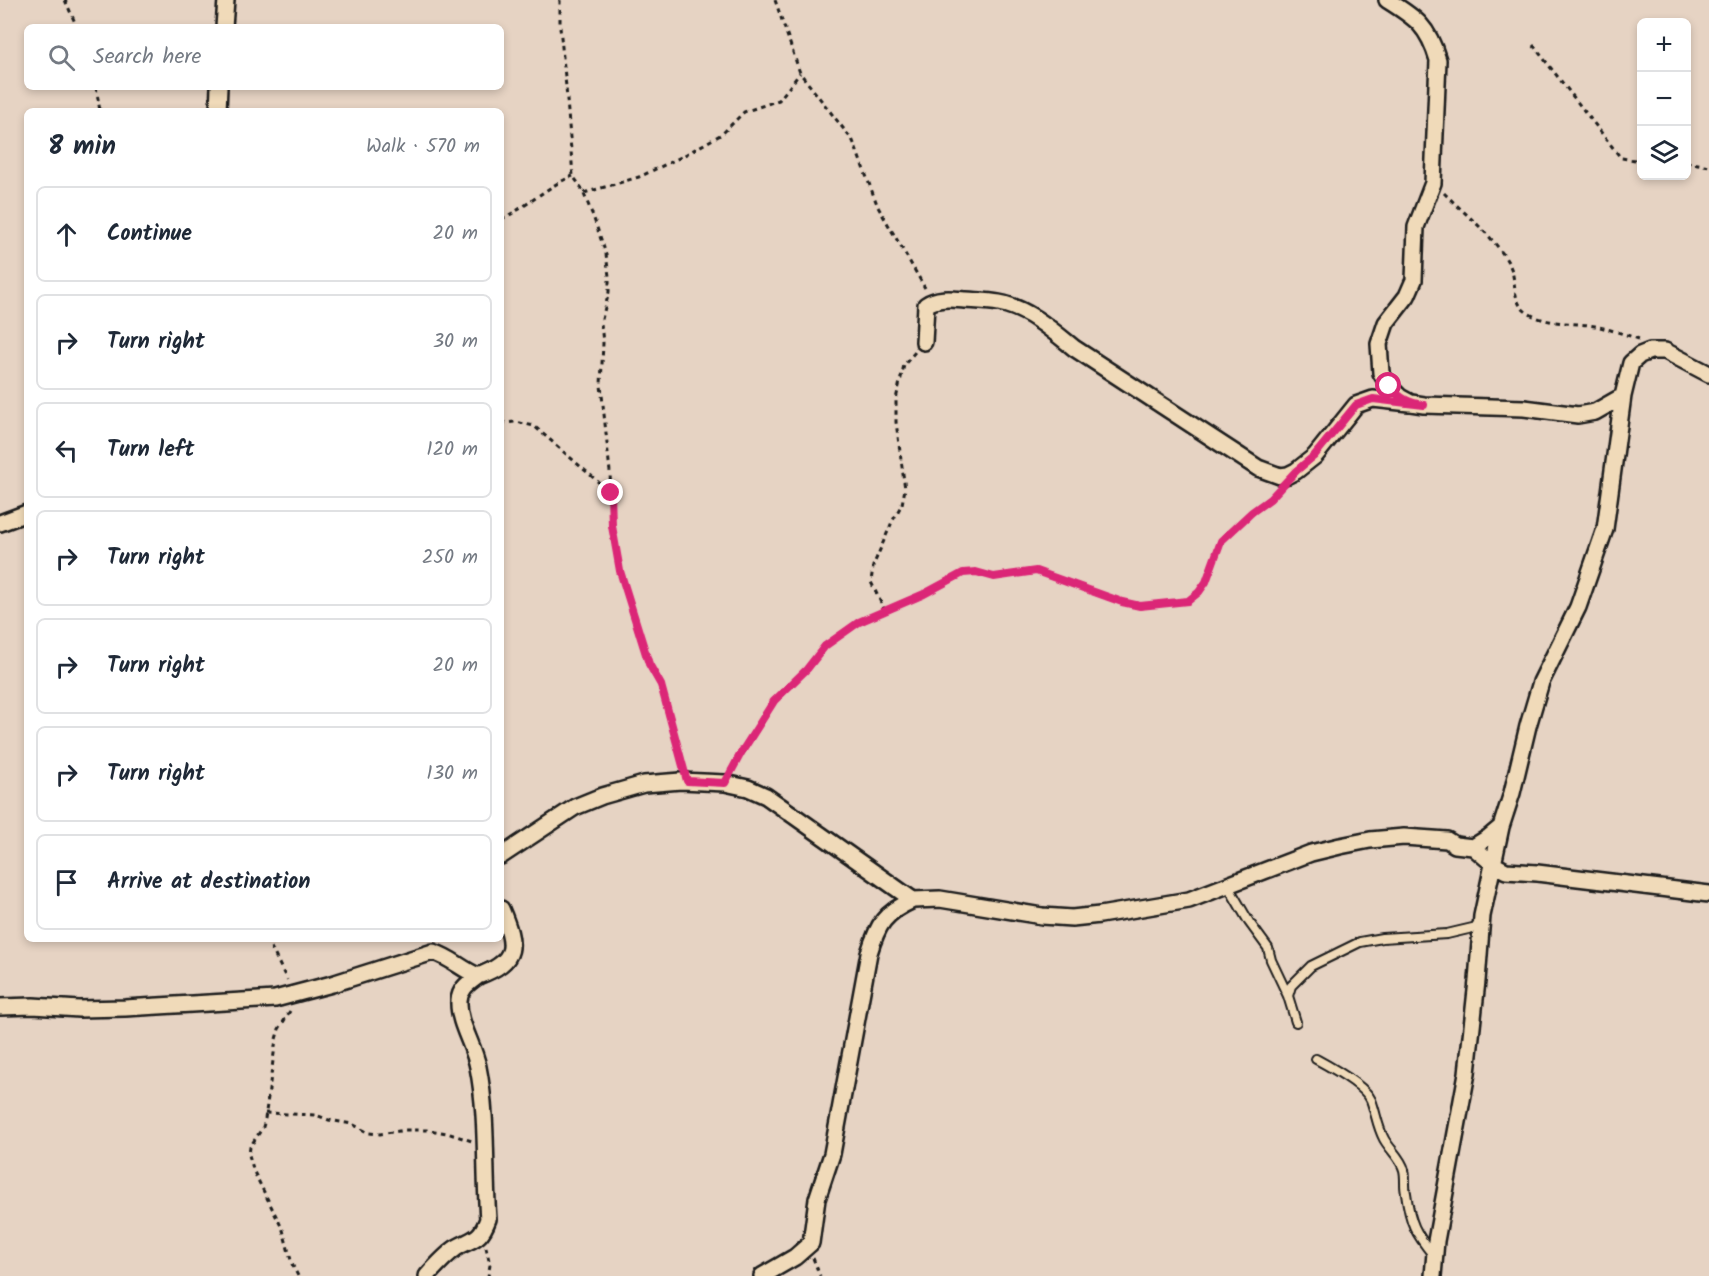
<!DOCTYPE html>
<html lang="en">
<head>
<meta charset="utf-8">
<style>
  :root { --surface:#fff; --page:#f2f2f3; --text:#1f2937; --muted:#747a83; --line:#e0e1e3 }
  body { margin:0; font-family:Kalam,sans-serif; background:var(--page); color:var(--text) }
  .controls { position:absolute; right:18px; top:18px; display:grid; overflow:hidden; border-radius:9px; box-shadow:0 3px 9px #0003 }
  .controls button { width:54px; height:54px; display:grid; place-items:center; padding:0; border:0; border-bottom:2px solid var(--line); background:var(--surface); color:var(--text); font:30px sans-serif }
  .stop { position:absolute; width:18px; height:18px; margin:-14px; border:4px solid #db2777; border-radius:50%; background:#fff }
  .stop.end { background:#db2777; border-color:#fff; box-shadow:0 2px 6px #0008 }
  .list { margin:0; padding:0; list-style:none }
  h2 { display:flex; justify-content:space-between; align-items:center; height:78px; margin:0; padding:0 24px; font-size:26px }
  h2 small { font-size:20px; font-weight:400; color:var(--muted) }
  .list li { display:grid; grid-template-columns:39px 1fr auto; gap:18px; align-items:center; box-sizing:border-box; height:96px; margin:0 12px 12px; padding:0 12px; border:2px solid var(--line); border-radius:9px }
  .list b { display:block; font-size:22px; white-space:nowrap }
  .list em { font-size:20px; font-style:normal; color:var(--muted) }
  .icon { flex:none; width:33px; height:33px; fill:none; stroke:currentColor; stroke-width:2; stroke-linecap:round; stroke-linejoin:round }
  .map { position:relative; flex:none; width:1709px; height:1276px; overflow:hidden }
  .search { position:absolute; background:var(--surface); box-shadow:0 3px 9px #0003; left:24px; top:24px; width:480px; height:66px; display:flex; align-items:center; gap:15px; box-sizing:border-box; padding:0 21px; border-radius:9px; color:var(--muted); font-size:22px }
  .panel { position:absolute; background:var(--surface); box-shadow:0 3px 9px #0003; left:24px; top:108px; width:480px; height:834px; border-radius:9px }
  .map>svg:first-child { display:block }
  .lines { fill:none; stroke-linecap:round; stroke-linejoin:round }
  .service-casing { stroke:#1c1c1c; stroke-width:12 }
  .minor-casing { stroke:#1c1c1c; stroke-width:20 }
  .path { stroke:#1c1c1c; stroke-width:3; stroke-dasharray:4.5 4.5; stroke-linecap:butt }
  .service { stroke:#f0dab9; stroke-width:8 }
  .minor { stroke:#f0dab9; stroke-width:15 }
  .route { stroke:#db2777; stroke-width:8 }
</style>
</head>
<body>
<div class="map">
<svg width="1709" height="1276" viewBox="0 0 1709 1276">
  <rect width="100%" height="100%" fill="#e6d3c3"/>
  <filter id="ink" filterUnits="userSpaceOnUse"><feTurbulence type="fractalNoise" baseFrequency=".0167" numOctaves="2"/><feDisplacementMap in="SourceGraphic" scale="12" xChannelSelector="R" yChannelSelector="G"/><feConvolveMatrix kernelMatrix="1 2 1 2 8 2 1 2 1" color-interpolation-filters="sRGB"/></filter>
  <g filter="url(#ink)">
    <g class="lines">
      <!-- service casing -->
      <g class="service-casing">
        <path id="service" d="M1228,886L1249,922L1268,948L1271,960L1288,996
          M1296,1022L1288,996L1291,986L1311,966L1360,942L1382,938L1447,934L1481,926
          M1316,1059C1329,1066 1365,1086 1371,1100C1376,1113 1377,1126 1384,1139C1390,1150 1401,1158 1404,1170C1406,1178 1404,1186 1406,1193C1410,1223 1415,1233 1434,1256"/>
      </g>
      <!-- minor casing -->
      <g class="minor-casing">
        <path id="minor" d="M1387,0C1416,18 1428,26 1438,60L1433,183L1416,227L1414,280L1407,296L1386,323L1379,344L1381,373L1389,386L1400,397L1411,403L1424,405L1524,408L1578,415L1595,412L1623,396L1631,363L1640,355L1650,351H1665L1709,374
          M224,27L226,0
          M218,111L219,87
          M924,342L926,305C938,297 952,299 966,300C977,301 988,301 999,303C1027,308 1052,330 1074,348L1258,468L1280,476L1288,475L1296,471L1315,456L1356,405L1373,399L1409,403
          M0,523L27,513
          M1473,847L1493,864L1506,871L1537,873L1709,894
          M501,856L575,807L602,796L644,784L681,781L725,783L748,788L766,796L913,900L940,899L1042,916L1072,918L1100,915L1189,900L1311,853L1340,846L1370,840L1404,837L1447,840L1455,845L1473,847L1489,837L1501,827L1512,793L1528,726L1541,682L1578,607L1605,529L1623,396
          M0,1007L33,1006L79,1009L125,1008L275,999L332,984L433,952C452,958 461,969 478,976C519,961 516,945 501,909
          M427,1276C435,1267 446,1255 456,1248C473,1238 480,1241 488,1219C484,1169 488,1117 478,1067C474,1045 458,1023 459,1001C460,988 469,983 478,976
          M762,1276L795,1257L811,1243L817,1199L832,1154L869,953C878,924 884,913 913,900
          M1433,1276L1436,1241L1467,1073L1477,981L1482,916L1501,827"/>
      </g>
      <!-- path -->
      <path class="path" d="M65,0L77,27
        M560,0V27L566,87L573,176L581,187L593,216L606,254L609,276V292L601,323L603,343L601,385L610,472L612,526L620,571L649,664L661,685L683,766
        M775,0L800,73L853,141L878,207L925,288
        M1533,45L1621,158L1642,161
        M96,87L100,111
        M1686,162L1709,166
        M584,193L639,177L681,157L722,134L744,112L779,100L800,73
        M1444,193C1466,215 1494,236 1509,264C1518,280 1510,302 1528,313C1547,325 1572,322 1595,326C1609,329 1624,334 1639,339
        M501,219C528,207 545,187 573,176
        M501,423L516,422L534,426L611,493
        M885,611L871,582L873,566L892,522L902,504L905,489L896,422V399L904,365L915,352
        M732,770L774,701L807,669L825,646L859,622L924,594L963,573L976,572L994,577L1037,571L1122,602L1140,606L1188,601L1199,592L1206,582L1221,541L1252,512L1279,491
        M267,939L287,980
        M290,1011L279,1029L276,1039L265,1119L263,1127L250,1147L249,1155L254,1172L283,1230L292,1264L298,1276
        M265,1113L316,1115L329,1120L352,1124L369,1133L380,1134L405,1130H428L447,1133L472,1141
        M486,1247L490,1265L488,1276
        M813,1258L820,1276"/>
      <!-- service -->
      <use href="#service" class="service"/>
      <!-- minor -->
      <use href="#minor" class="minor"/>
    </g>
  </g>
  <g class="lines" filter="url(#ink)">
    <!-- route -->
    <path class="route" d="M611,493L612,526L620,571L649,664L661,685L687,781L725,783L741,753L774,701L807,669L825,646L859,622L924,594L963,573L976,572L994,577L1036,571L1122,602L1140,606L1188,601L1199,592L1206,582L1221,541L1252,512L1270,499L1296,471L1314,456L1356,405L1373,399L1424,405C1408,403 1400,398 1389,386"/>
  </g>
</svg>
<div class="controls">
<button>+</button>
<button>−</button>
<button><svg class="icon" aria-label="layers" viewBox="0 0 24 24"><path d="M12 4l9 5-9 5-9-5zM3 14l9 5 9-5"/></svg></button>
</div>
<div class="stop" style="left:1389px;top:386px"></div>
<div class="stop end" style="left:611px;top:493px"></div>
<div class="search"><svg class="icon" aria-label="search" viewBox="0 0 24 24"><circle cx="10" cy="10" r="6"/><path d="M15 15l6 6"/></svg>Search here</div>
<section class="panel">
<h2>8 min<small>Walk · 570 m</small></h2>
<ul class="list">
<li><svg class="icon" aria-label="ahead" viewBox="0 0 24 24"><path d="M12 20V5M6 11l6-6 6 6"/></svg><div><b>Continue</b></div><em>20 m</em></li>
<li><svg class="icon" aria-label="right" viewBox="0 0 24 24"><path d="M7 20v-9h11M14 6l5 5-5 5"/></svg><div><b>Turn right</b></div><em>30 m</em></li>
<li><svg class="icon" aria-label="left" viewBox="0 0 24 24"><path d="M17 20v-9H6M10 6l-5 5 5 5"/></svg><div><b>Turn left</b></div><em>120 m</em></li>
<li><svg class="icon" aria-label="right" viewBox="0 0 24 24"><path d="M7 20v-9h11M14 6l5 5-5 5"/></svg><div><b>Turn right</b></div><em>250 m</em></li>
<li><svg class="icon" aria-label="right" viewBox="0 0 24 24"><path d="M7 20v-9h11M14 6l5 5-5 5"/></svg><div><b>Turn right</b></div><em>20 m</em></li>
<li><svg class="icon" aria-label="right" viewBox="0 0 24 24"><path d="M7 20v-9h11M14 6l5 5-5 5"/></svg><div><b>Turn right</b></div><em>130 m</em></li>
<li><svg class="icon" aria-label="arrive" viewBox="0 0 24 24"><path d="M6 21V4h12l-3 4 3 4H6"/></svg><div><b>Arrive at destination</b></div></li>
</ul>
</section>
</div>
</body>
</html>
